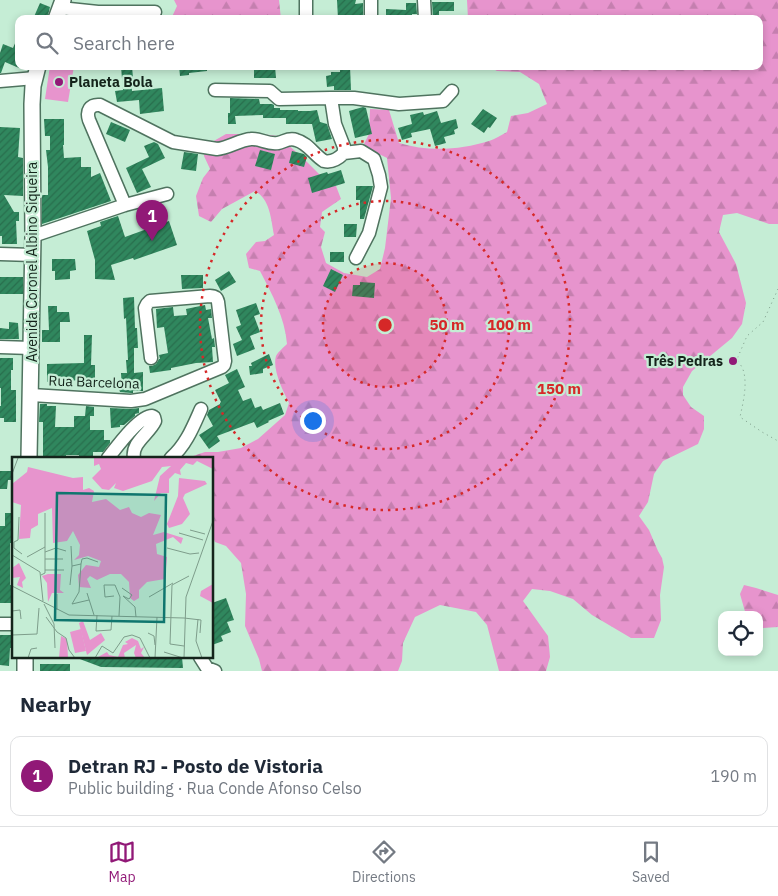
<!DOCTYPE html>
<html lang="en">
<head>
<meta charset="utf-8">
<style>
  :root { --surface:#fff; --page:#f2f2f3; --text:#1f2937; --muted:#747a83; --line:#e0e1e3; --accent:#911977 }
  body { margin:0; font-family:"IBM Plex Sans",sans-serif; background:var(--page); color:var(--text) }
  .controls { position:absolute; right:15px; bottom:15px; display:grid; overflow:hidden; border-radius:10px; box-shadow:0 2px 8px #0003 }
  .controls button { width:45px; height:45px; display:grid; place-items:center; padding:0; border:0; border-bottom:1px solid var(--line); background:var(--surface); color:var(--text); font:25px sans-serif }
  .you { position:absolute; left:312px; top:420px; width:18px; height:18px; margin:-12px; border:4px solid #fff; border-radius:50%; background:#1a73e8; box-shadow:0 0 0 8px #1a73e833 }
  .badge { display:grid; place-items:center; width:32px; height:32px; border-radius:50%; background:var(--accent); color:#fff; font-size:16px; font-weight:700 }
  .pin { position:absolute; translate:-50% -41px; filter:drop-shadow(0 1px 2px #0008) }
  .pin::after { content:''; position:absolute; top:26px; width:18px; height:15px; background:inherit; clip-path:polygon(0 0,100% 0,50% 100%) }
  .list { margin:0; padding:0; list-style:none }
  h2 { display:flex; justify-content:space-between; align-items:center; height:65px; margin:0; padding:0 20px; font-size:21px }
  h2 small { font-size:16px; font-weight:400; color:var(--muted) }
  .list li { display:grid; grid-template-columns:32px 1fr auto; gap:15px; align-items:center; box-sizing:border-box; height:80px; margin:0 10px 10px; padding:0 10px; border:1px solid var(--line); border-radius:10px }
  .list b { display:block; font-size:19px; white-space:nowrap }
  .list p { margin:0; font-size:16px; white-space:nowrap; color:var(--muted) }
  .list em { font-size:16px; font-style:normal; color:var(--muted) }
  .icon { flex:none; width:28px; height:28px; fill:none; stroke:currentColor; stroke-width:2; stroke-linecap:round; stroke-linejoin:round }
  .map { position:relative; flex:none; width:778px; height:671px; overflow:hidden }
  .search { position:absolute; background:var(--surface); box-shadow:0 2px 8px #0003; left:15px; right:15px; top:15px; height:55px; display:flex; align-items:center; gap:12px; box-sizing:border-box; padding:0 18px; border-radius:10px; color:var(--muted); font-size:19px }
  .sheet { height:155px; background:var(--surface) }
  nav { display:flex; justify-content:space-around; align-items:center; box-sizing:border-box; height:70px; border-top:1px solid var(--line); background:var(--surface); font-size:14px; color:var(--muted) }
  nav a { display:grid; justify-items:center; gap:2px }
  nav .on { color:var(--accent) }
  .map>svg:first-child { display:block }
  .forest { fill:url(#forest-firs) }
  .green { fill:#e794cd }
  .building { fill:url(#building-hatch) }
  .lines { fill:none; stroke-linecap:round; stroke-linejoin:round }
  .minor-casing { stroke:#4f735f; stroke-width:15 }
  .major-casing { stroke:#4f735f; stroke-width:18 }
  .path { stroke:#799785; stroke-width:1; stroke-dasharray:1 4; stroke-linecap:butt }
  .minor { stroke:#fff; stroke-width:12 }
  .major { stroke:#fff; stroke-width:15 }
  .ring { fill:none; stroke:#d62828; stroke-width:2.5; stroke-dasharray:2.5 5 }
  .poi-dot { fill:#911977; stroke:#c5edd5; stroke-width:2 }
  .labels { text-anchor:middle; stroke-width:4.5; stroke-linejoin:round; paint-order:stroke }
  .poi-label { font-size:14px; font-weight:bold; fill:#14241b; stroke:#c5edd5; text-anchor:start }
  .street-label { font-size:14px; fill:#14241b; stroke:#c5edd5 }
  .inset-road { fill:none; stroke:#7e9d8b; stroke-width:1 }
  .view { fill:#0f766e; fill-opacity:0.15; stroke:#0f766e; stroke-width:2.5 }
  .inset-edge { fill:none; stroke:#14241b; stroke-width:2.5 }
  .centre { fill:#d62828; stroke:#c5edd5; stroke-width:2.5 }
  .ring-label { font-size:15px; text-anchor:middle; font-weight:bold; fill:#d62828; stroke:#c5edd5; stroke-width:4.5; stroke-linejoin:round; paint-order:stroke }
</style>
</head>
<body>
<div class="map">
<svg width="778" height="671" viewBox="0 0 778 671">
  <defs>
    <pattern id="forest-firs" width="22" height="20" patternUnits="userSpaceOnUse" patternTransform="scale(1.25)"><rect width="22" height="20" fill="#e794cd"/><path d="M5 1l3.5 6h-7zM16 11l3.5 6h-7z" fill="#c57faf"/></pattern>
    <pattern id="building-hatch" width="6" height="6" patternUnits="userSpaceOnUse" patternTransform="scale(1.25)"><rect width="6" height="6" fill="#30875e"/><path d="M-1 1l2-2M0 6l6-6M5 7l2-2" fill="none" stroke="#286e4d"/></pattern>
  </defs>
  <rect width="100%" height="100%" fill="#c5edd5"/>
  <!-- forest -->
  <path class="forest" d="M174,0H279L281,19H171L177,6Z
    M467,0H778V224H769L737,213L723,215L719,232L736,264L746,303L742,324L732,338L692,371L683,387V395L691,407L704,416V429L698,444L663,461L654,474L648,502L639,516L649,530L658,551L662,558L664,567L660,595L661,620L654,638H631L592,615L573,599L550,591L532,589L523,601L548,636L550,657L546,671H499L487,625L476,612L440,605L415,617L403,643L402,661L398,671H262L259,659L245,626L246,594L241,563L226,546L215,542L213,537L212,458H187L205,452H218L241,448L258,439L285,415L289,403C283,391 272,369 276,356C278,352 284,347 287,344C285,318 272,294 260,271L249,268L246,254L256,242L265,241L274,235C271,219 270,199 255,191L222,209L211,222L199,216L196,196L203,178L210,169L204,156L205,146L226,134H261L278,136L303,158L324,179L336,186L341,199L322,212L320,227L325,232L321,247L326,263L344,273L367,277L380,269L385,248L391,198L387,158L371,150L364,144L369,134L370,109L389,110L399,143C428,152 460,150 489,141C495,139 501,135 507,132L511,116L528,113L547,104L539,84L520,72L497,71L488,66H759V19H468Z
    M744,585L756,588L778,595V627L763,628L759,625V615H746L740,594Z"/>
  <!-- green -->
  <path class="green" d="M50,66H74L68,102L45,99Z"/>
  <!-- building -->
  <path class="building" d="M337,0H356L355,4L363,3V19H338Z
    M432,2H454V11H439V16H433Z
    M40,3L50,7L47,19H33Z
    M406,3H416L417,14H412V19H386V9L406,10Z
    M19,34V68L5,62L1,73H0V53L3,44L13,48Z
    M132,66L133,78H131L132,91L162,88L164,111L140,114L139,100L117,102L115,91L123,90L121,67Z
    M179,66H207V71L189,73V75L180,76Z
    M254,66H275L276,78H254Z
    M340,66H350L351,90H334V86L327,87L326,76L331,75V72H340Z
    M230,98L259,99L260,104H272L274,105V108H280V110H298V111H310L317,110L320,122L327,124L332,139L316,142L312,124H286V118H263V115L235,116L236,124H228V113H230Z
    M363,107L366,108L372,134L355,138L349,111Z
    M483,109L497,118L490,128L488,127L484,133L471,124Z
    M437,111L441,123L456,119L458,128L454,130L455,134L444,137L446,143L435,146L430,129L411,133L412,137L402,140L398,128L412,124L410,115L423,112L424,115Z
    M44,119H64V145H63L64,158L81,157V167H91V177L100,173L111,201L42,224V195H48V167L46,150H50V136H45Z
    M111,122L130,130L125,142L106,134Z
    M0,127L20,128L18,157L23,158V196L4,195L14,212H19V221H16L17,244H2V236H0Z
    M154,142L158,144L165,158L142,169L151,187L137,193L126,168L149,157L144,146Z
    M260,150L275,154L271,170L255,166Z
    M292,151L304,154L307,157L304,167L289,163Z
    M184,152L198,154L196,171L181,169Z
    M341,170L345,183L312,193L308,178L327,172L328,174Z
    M356,186H373L364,219H360V200H356Z
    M118,216L125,237L169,221L177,245L134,260L133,258L111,265L115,280L95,279V260L87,231L101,226L100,222Z
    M344,224H357L356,237H344Z
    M330,252H344V262H330Z
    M52,259H75L76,270L70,271V279L55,280V271H52Z
    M331,269L343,275L335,292L323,286Z
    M229,271L236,282L221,291L215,280Z
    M181,275H203V288L182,289Z
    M0,277H23V294H0Z
    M360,282L375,283L374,298L352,296L353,285H360Z
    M134,297L135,328H137L138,348H134V373L143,372V391H133V393H131L120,392L119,389H122L121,373H127L126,360H128L126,318L124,319L123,298Z
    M256,303L260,314L254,316L260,332L250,336L255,349L237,356L233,344L242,340L236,327L241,325L236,310Z
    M205,305L206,310L211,309L212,318H208L212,339L214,338L215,347H212L213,362L196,363L171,368V370L150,373L149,366H152L156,364L159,359H160L159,355L168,353L164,327L157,328L156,309L173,307L174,316L187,315L186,309Z
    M48,306H57V312H69L70,322H60V342H42V330H49Z
    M9,322L18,323L19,339H0V328L9,329Z
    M84,335H92L91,365H95V385H82V380L47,382V364L84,363Z
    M269,354L273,365L263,369V373L250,375L249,366H252L251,363Z
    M0,358H13V370H11V390H16V422H4V418H0V406H1V388H0Z
    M237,369L245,387L238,390L243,401L251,398L255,408L261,406L263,410L280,403L284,414L268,421L269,422L257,428L254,422L217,436L220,441L209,449L199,435L213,426L207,415L209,410L220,404V403L221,402L215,390L229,383L225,375Z
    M40,404H47V406H56L55,427H74V416H85L86,406L94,407V416H90V430H104V440H110V443L103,452H93V458H79V455H66V458H43V422H39Z
    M110,408L131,409L139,408V413L135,414V416L124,425H120V427L111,428Z
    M0,471H14V480H8L7,489H0Z
    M5,513H14V543H10V585H13V603H0V526H5Z
    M226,598L234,620L227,622L231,632L221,636L223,641L212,645V603Z
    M0,635H14V648H10L9,666L0,665Z
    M77,657H182L183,668L101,667L77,658Z
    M40,664H70V671H40Z"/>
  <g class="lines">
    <!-- minor casing -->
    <g class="minor-casing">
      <path id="minor" d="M306,0V19
        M371,0V19
        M424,0L425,19
        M60,8L98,12H155
        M0,81L35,78
        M331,98H354L399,104L443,101L452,91
        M344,153L361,151L374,159L379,175L381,187L369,233L356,258
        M125,205L89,120C86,111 90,104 100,105L173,142L217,149C229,148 239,140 251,139C260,138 268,145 278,143C284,142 289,137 296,140C308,143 314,155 324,161C332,163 339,158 344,153V147L335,124L331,98L279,99L270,91L215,90
        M33,236L125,205L167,194
        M0,254L33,255
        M0,347L31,348
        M31,395L131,401L145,399L222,367L224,365L225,361L218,302C217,297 215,296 210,296L150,301L147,304L145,308L151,358
        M108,458C116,448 139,416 152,416L154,417L155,421C149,434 131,443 134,458
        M171,458C186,445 193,427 201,409
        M0,624H14
        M200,657L207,668L215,671"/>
    </g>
    <!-- major casing -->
    <g class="major-casing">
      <path id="major" d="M56,19L63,0
        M29,458L33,236L32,104L33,86L38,66
        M25,671V657"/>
    </g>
    <!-- path -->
    <path class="path" d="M778,289L763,322L747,336L737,359C740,364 743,368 744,373C747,387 743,403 740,417L762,432L778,441"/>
    <!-- minor -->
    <use href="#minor" class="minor"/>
    <!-- major -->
    <use href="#major" class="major"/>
  </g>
  <!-- distance rings -->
  <circle cx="385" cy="325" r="62" fill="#d62828" fill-opacity=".12"/>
  <g class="ring">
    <circle cx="385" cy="325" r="62"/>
    <circle cx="385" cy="325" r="124"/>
    <circle cx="385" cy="325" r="185"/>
  </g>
  <!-- markers -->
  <g class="poi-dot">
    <circle cx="59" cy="82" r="5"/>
    <circle cx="733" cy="361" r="5"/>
  </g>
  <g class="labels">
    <!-- poi labels -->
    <g class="poi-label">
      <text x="69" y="87">Planeta Bola</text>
      <text x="723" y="366" text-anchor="end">Três Pedras</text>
    </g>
    <!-- street labels -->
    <g class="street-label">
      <text transform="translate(32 262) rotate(-90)" y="5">Avenida Coronel Albino Siqueira</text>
      <text transform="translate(94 382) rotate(2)" y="5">Rua Barcelona</text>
    </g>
  </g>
  <!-- overview -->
  <g transform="translate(12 457)">
    <rect width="201" height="201" fill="#c5edd5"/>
    <path d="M82,1H201V12L185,4L181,8L174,6L168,13L169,18L163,16L157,22V36H149L142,44L148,19L159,9L150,10L140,24L111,34L102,31L104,26L97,33L90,32L80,21L89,12L87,7L82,9ZM16,10L61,21L71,20V33L77,31L82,34L80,45L94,42L108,53L117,50L120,56L129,60L137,56L149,58L141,78L152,75L171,81L169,87L161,80L144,87L145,97L155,100L153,122L135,125L127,133V141L122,144L118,141L117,125L109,117H98L85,123L78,119L75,122L79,131L67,130L66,118L74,108L87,110L89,104L76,99L62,103L67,98L68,88L61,74L55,84L41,86L40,51L26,57V68L19,72L18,81L7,82L9,48L0,45V27L15,15ZM167,21L193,24L195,27L173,37L171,41L178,57L170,67L157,71L155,67L166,39ZM7,106L14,121L10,125L11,131L5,128L8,120L0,121V111ZM36,117H49L48,133L52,136H40L36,145L35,126L30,119ZM201,127L202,146H201L188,139L189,134ZM71,164L78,183L89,176L93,183L75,198L67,166ZM49,179L55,182L56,201H47ZM120,181L126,184L129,192L132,190L129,196L133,201H124L122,196L124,188L112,196L113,201L86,200L95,195L97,198L106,200L111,188L116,187L113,185Z" fill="#e794cd"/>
    <path d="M69,172L74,194L63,196L58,175Z" fill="#e794cd"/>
    <path class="inset-road" d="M0,17L6,1M7,60L6,83L2,85V91L10,97M178,73L193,77M167,76L191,83M59,89L60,109M155,91L178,97L187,96M33,95L44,91L54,94M0,98L28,115L31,144M15,100L33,90M33,102H51M69,107L70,102L75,101L86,105M33,113H52M29,118L33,116V56M58,128L60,109L69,107L67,135L60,147L77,143M0,129L57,158L172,161M110,131L120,138L117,142L111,139L123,150L124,160M75,136L82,158M102,139L93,140L92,128H103L108,140L107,159M137,140L161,126M32,147L42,167L43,191M45,153V137M0,154L8,153L9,162M85,158L84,174L99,173L100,159M34,160L45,175L54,181L57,193L63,201M172,161L189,163L188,176M186,162L184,184L190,201M136,176L142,179L143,188M0,178L25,177L27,151M172,189L158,187L160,128L177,119M152,195L171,201M16,201L19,192L25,191M83,201L90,189L101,196L112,180L120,178L128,181L138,201M143,201L145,160M172,201L174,140L202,61"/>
    <path class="view" d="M45,36L154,38L152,165L43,163Z"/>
    <rect width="201" height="201" class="inset-edge"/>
  </g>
  <circle cx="385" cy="325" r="8" class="centre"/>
  <g class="ring-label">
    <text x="447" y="330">50 m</text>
    <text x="509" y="330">100 m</text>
    <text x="559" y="394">150 m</text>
  </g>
</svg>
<div class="controls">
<button><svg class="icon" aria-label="locate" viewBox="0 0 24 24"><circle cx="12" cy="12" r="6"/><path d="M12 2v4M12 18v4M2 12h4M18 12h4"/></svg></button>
</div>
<div class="you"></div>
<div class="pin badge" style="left:152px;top:241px">1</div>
<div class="search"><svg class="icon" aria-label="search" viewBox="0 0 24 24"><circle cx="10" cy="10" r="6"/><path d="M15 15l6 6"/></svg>Search here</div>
</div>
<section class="sheet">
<h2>Nearby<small></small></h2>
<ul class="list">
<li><span class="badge">1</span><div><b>Detran RJ - Posto de Vistoria</b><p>Public building · Rua Conde Afonso Celso</p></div><em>190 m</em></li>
</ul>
</section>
<nav>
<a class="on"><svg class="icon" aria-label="map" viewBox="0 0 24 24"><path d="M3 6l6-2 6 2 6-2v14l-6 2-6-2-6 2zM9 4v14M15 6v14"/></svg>Map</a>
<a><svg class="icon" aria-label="directions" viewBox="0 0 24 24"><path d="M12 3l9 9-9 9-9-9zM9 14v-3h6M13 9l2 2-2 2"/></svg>Directions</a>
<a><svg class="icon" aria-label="saved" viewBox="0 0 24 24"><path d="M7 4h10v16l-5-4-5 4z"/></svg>Saved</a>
</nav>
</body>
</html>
